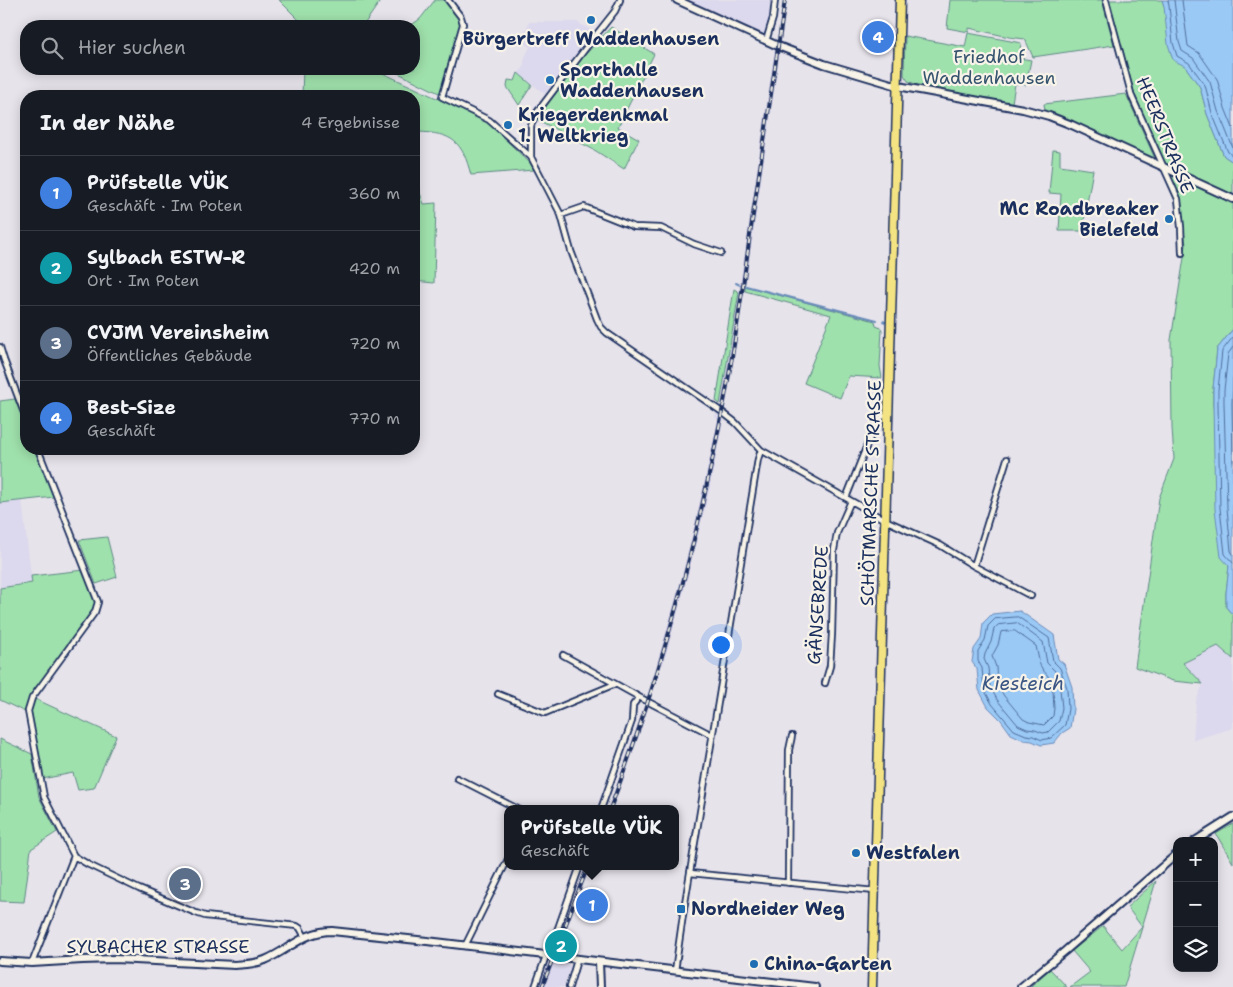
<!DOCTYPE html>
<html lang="de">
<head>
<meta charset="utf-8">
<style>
  :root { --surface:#171b24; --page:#20242c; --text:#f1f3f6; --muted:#9ea1a6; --line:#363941; --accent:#1f6fb2 }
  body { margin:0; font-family:"Shantell Sans",sans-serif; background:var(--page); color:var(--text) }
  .controls { position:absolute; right:15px; bottom:15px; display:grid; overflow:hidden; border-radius:10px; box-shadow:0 2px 12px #0003 }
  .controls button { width:45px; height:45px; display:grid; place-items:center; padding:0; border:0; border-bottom:1px solid var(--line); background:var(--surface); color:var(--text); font:25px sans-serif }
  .you { position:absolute; left:720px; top:644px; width:18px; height:18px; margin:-12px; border:4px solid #fff; border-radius:50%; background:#1a73e8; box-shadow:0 0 0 8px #1a73e833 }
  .badge { display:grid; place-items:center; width:32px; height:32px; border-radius:50%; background:var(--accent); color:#fff; font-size:16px; font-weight:700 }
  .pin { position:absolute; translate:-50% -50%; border:2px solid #fff; box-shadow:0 1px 5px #0006 }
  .popup { position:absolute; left:504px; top:805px; width:175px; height:65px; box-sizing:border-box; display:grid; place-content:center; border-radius:10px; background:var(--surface); filter:drop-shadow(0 1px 4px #0005); font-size:16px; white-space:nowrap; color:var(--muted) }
  .popup b { font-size:19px; color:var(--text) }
  .popup::after { content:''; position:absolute; left:50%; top:100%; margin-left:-10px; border:10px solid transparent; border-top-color:var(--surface) }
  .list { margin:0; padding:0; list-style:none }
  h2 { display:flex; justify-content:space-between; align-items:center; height:65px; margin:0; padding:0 20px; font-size:21px }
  h2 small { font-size:16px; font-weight:400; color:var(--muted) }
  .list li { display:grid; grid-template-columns:32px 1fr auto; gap:15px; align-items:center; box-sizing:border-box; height:75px; padding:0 20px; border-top:1px solid var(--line) }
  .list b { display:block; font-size:19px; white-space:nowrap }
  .list p { margin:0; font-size:16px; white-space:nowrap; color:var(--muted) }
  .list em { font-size:16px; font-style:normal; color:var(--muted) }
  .icon { flex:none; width:28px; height:28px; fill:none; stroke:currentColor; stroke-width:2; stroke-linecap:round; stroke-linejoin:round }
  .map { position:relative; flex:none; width:1233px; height:987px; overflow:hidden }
  .search { position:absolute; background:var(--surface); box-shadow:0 2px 12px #0003; left:20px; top:20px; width:400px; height:55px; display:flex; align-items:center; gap:12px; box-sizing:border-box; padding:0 18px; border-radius:20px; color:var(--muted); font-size:19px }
  .panel { position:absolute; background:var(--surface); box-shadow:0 2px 12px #0003; left:20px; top:90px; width:400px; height:365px; border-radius:20px }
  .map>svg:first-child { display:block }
  .built { fill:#dcd8ed }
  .green { fill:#9fe1ac; stroke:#5d8885 }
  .water { fill:#9bc9f6; stroke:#688bb9 }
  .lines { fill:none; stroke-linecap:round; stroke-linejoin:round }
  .shore { stroke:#4e6d9b; stroke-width:1 }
  .stream { stroke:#688bb9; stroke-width:2 }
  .street-casing { stroke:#1b2f5e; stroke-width:8 }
  .secondary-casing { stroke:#1b2f5e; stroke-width:10 }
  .primary-casing { stroke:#1b2f5e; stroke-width:11 }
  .street { stroke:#f7f3e8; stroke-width:4.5 }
  .secondary { stroke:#f7f3e8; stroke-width:6 }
  .primary { stroke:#f4e382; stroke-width:8 }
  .rail-casing { stroke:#1b2f5e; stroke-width:4 }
  .rail { stroke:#f7f3e8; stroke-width:2; stroke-dasharray:5.5; stroke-linecap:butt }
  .poi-dot { fill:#1f6fb2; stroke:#f7f3e8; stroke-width:2 }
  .labels { text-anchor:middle; stroke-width:4.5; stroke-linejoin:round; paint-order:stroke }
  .poi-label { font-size:18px; font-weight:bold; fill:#1b2f5e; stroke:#f7f3e8; text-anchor:start }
  .park-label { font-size:18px; fill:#35536e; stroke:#f7f3e8 }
  .street-label { font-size:18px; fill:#1b2f5e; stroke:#f7f3e8 }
  .water-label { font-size:19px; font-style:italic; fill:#3b5684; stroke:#f7f3e8 }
</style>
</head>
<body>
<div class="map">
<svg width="1233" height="987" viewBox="0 0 1233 987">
  <rect width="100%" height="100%" fill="#e7e3eb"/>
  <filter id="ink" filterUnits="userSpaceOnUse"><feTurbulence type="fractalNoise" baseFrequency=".02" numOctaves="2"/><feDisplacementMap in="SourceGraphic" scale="10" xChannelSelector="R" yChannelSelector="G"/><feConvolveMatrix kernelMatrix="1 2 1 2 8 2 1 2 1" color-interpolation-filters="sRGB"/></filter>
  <g filter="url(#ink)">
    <!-- built -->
    <path class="built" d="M684,0H772L766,39Z
      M529,22H577L594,32L545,94L518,73L523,69L525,57L530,47L521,42Z
      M775,47L780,50L749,262L725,410L720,407L744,259Z
      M716,411L724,416L709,492L685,587L663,665L657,663L682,576L693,532L718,420L715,417Z
      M22,501L32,583L0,588V503Z
      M1218,646L1233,659V728L1193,740L1196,701L1203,684L1183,663Z
      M547,960L565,962L570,966V968L564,987H537Z"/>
    <!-- green -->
    <path class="green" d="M279,0H381L363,26H305Z
      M435,0H445L459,18L460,24L441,94L390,69H414V26H410L420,19Z
      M950,0H1102L1114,45L1033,57L1025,39L1009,37L969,28V32L947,28Z
      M1109,0H1162L1185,66L1200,87L1207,114L1224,156L1233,162V195L1165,166L1135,95Z
      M611,27L654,54L618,127L639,139L624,169L596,151L536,119L585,55Z
      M968,33L1021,43L1019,58L1031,60L1026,85L1015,84L1012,103L920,86L908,81L904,75L905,36L965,47Z
      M303,69H374L486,121L530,163L534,170L471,175C462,141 453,133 417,132L416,175L419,176L420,193L424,204L436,203L434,283L414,281V96H302Z
      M518,73L532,85L519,105L507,87L508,80L515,81Z
      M1126,94L1156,161L1074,123L1045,111L1044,104Z
      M1053,150L1060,151V165L1093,170L1082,231H1059L1061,194L1049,193Z
      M1168,173L1233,203V329L1217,349L1213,389V404L1229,566L1226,593V607L1231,613H1233V659L1218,646L1183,663L1203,684L1173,681L1135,667L1159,498L1174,459L1172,428L1171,340L1186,245L1180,201Z
      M745,286L875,321L876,326L881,328L882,330L880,366L882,378L849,376L840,398L804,383L831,315L745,291Z
      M734,289L739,292L720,404L716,401Z
      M15,399L26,427V449H35L54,497L0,503V401Z
      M107,537L117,577L96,584L79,540Z
      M84,570L96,602L93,610L30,698L27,713L0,700V588L32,583L31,576Z
      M33,698L116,736L94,788L78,790L73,773L42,779L31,717L30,709Z
      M0,739L32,754L39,797L57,832L31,849L24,902L0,901Z
      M1233,824V863L1216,834Z
      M1156,881L1124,987H1070L1090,972L1072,951L1103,926L1122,949L1142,927L1127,907Z
      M1050,969L1067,987H1030Z"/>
    <!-- water -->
    <path class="water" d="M1162,0H1233V162L1224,156L1207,114L1200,87L1185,66L1173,60L1168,44L1164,6Z
      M1233,329V613H1231L1226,607V593L1229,566L1221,557L1215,509L1213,404V389L1217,349Z
      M1020,611L1054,635L1058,659L1064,664L1072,687L1073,709L1070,728L1062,733L1054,743L1041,745L1032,741L1024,740L1011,734L1001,720L988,707L979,690L977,669L972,662L974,649L981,639L983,623L992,614Z"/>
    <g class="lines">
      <!-- shore -->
      <path class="shore" d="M1168,0L1169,6L1173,43L1177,56L1189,63L1205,85L1212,113L1228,152L1233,156
        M1174,0L1179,42L1182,51L1193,58L1210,82L1218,111L1233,148
        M1182,0L1188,46L1199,53L1217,79L1225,108L1233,128
        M1233,337L1222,351L1218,390V404L1220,508L1225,554L1233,563
        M1233,347L1228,354L1224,390V403L1227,508L1231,551L1233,554
        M1233,378L1232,403L1233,462
        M1018,617L1049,638L1053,661L1060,668L1067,688L1068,709L1065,725L1051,738L1042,740L1033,736L1026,735L1014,730L992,704L984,689L982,668L978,661V651L985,640L988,626L995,619Z
        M1017,623L1043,642L1047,663L1055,671L1060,689L1062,708L1059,721L1048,732L1043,733L1035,730L1027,729L1018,725L998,701L990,687L988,668L984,659L985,654L991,642L994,629L998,625Z
        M1015,631L1036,646L1040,665L1043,670L1048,676L1053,691L1054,708L1053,716L1044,725L1029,722L1023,719L1004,696L997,684L996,667L992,656L998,645L1001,632Z"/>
      <!-- stream -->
      <path class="stream" d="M736,283L740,285
        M746,286L877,320
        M883,321L885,322"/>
      <!-- street casing -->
      <g class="street-casing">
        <path id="street" d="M448,0L461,17L463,24L442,97L489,120L531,157
          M620,0L615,11L585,49L535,115L531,126V157L561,215L571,251L597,319L601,327L607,333L722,412L735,422L761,450L885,520L940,545L974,566L1031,596
          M1106,0L1132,97L1178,199L1181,227L1182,253
          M766,41L773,18L775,0
          M561,215L584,207L634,227L661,228L694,244L721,253
          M0,347L4,360L26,418
          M38,449L98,602L95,612L32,698L28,711L44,797L74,856L89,865L139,889L196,913L205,916L297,926L300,928L305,937
          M846,498L875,425L878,420L883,416
          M974,566L1007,459
          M563,655L639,697L712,735
          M825,683L830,666L832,634L834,550L837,533L851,501
          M498,694L545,713L615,684
          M457,778L518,809
          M601,809L632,721L633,705L639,697
          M690,873L875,891
          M788,883L789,750L792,736
          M465,946L508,859
          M32,963L74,856
          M675,971L683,915L758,459L761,450
          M535,987L546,956L552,945L580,866
          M569,987L577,960"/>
      </g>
      <!-- secondary casing -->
      <g class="secondary-casing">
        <path id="secondary" d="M677,0L778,46L824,64L898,86L1023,109L1049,116L1072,125L1233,199
          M1195,841L1233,817
          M0,961L32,963L82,960L115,959L235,965C245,964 255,964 265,960C289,950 304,931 332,931L427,941L815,987
          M599,962L600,987
          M1021,987L1065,951L1177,854"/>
      </g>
      <!-- primary casing -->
      <g class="primary-casing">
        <path id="primary" d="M872,987L900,0"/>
      </g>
      <!-- street -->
      <use href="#street" class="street"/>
      <!-- secondary -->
      <use href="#secondary" class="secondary"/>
      <!-- primary -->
      <use href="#primary" class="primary"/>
      <!-- rail casing -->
      <g class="rail-casing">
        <path id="rail" d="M610,809C659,680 696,547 722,412C734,353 742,294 750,235C762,157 773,78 785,0
          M542,987L588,866"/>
      </g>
      <!-- rail -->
      <use href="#rail" class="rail"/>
    </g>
  </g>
  <!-- markers -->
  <g class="poi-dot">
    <circle cx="591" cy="20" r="5"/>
    <circle cx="550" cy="80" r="5"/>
    <circle cx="508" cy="125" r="5"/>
    <circle cx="1169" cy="219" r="5"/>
    <circle cx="856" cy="853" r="5"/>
    <rect x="676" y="904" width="10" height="10" rx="2.5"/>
    <circle cx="754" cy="964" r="5"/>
  </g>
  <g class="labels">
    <!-- poi labels -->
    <g class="poi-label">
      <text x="591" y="45" text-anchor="middle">Bürgertreff Waddenhausen</text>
      <text x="560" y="76">Sporthalle<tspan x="560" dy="21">Waddenhausen</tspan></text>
      <text x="518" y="121">Kriegerdenkmal<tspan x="518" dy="21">1. Weltkrieg</tspan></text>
      <text x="1159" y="215" text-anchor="end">MC Roadbreaker<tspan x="1159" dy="21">Bielefeld</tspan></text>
      <text x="866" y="859">Westfalen</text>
      <text x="691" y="915">Nordheider Weg</text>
      <text x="764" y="970">China-Garten</text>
    </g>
    <!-- park labels -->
    <g class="park-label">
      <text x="989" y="63">Friedhof<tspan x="989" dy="21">Waddenhausen</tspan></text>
    </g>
    <!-- street labels -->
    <g class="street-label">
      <text transform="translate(1165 135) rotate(68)" y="6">HEERSTRASSE</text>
      <text transform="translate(871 493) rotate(-88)" y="6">SCHÖTMARSCHE STRASSE</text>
      <text transform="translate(818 605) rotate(-86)" y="6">GÄNSEBREDE</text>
      <text x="158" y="953">SYLBACHER STRASSE</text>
    </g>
    <!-- water labels -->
    <g class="water-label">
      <text x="1023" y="690">Kiesteich</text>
    </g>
  </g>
</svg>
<div class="controls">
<button>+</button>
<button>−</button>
<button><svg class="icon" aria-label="layers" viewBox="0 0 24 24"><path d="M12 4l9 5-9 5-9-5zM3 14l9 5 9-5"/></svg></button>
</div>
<div class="you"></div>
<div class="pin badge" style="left:592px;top:905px;background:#3f7fe0">1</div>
<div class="popup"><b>Prüfstelle VÜK</b>Geschäft</div>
<div class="pin badge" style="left:561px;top:946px;background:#0f9aa8">2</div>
<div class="pin badge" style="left:185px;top:884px;background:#5c6f8a">3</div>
<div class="pin badge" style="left:878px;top:37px;background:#3f7fe0">4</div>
<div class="search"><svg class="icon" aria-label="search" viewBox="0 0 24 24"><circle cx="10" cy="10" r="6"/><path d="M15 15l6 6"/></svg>Hier suchen</div>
<section class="panel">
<h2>In der Nähe<small>4 Ergebnisse</small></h2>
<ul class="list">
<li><span class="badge" style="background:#3f7fe0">1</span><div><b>Prüfstelle VÜK</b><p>Geschäft · Im Poten</p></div><em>360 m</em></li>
<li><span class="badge" style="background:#0f9aa8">2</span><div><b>Sylbach ESTW-R</b><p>Ort · Im Poten</p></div><em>420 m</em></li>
<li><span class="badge" style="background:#5c6f8a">3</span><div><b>CVJM Vereinsheim</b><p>Öffentliches Gebäude</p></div><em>720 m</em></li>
<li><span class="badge" style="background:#3f7fe0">4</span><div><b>Best-Size</b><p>Geschäft</p></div><em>770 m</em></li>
</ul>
</section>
</div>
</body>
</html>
